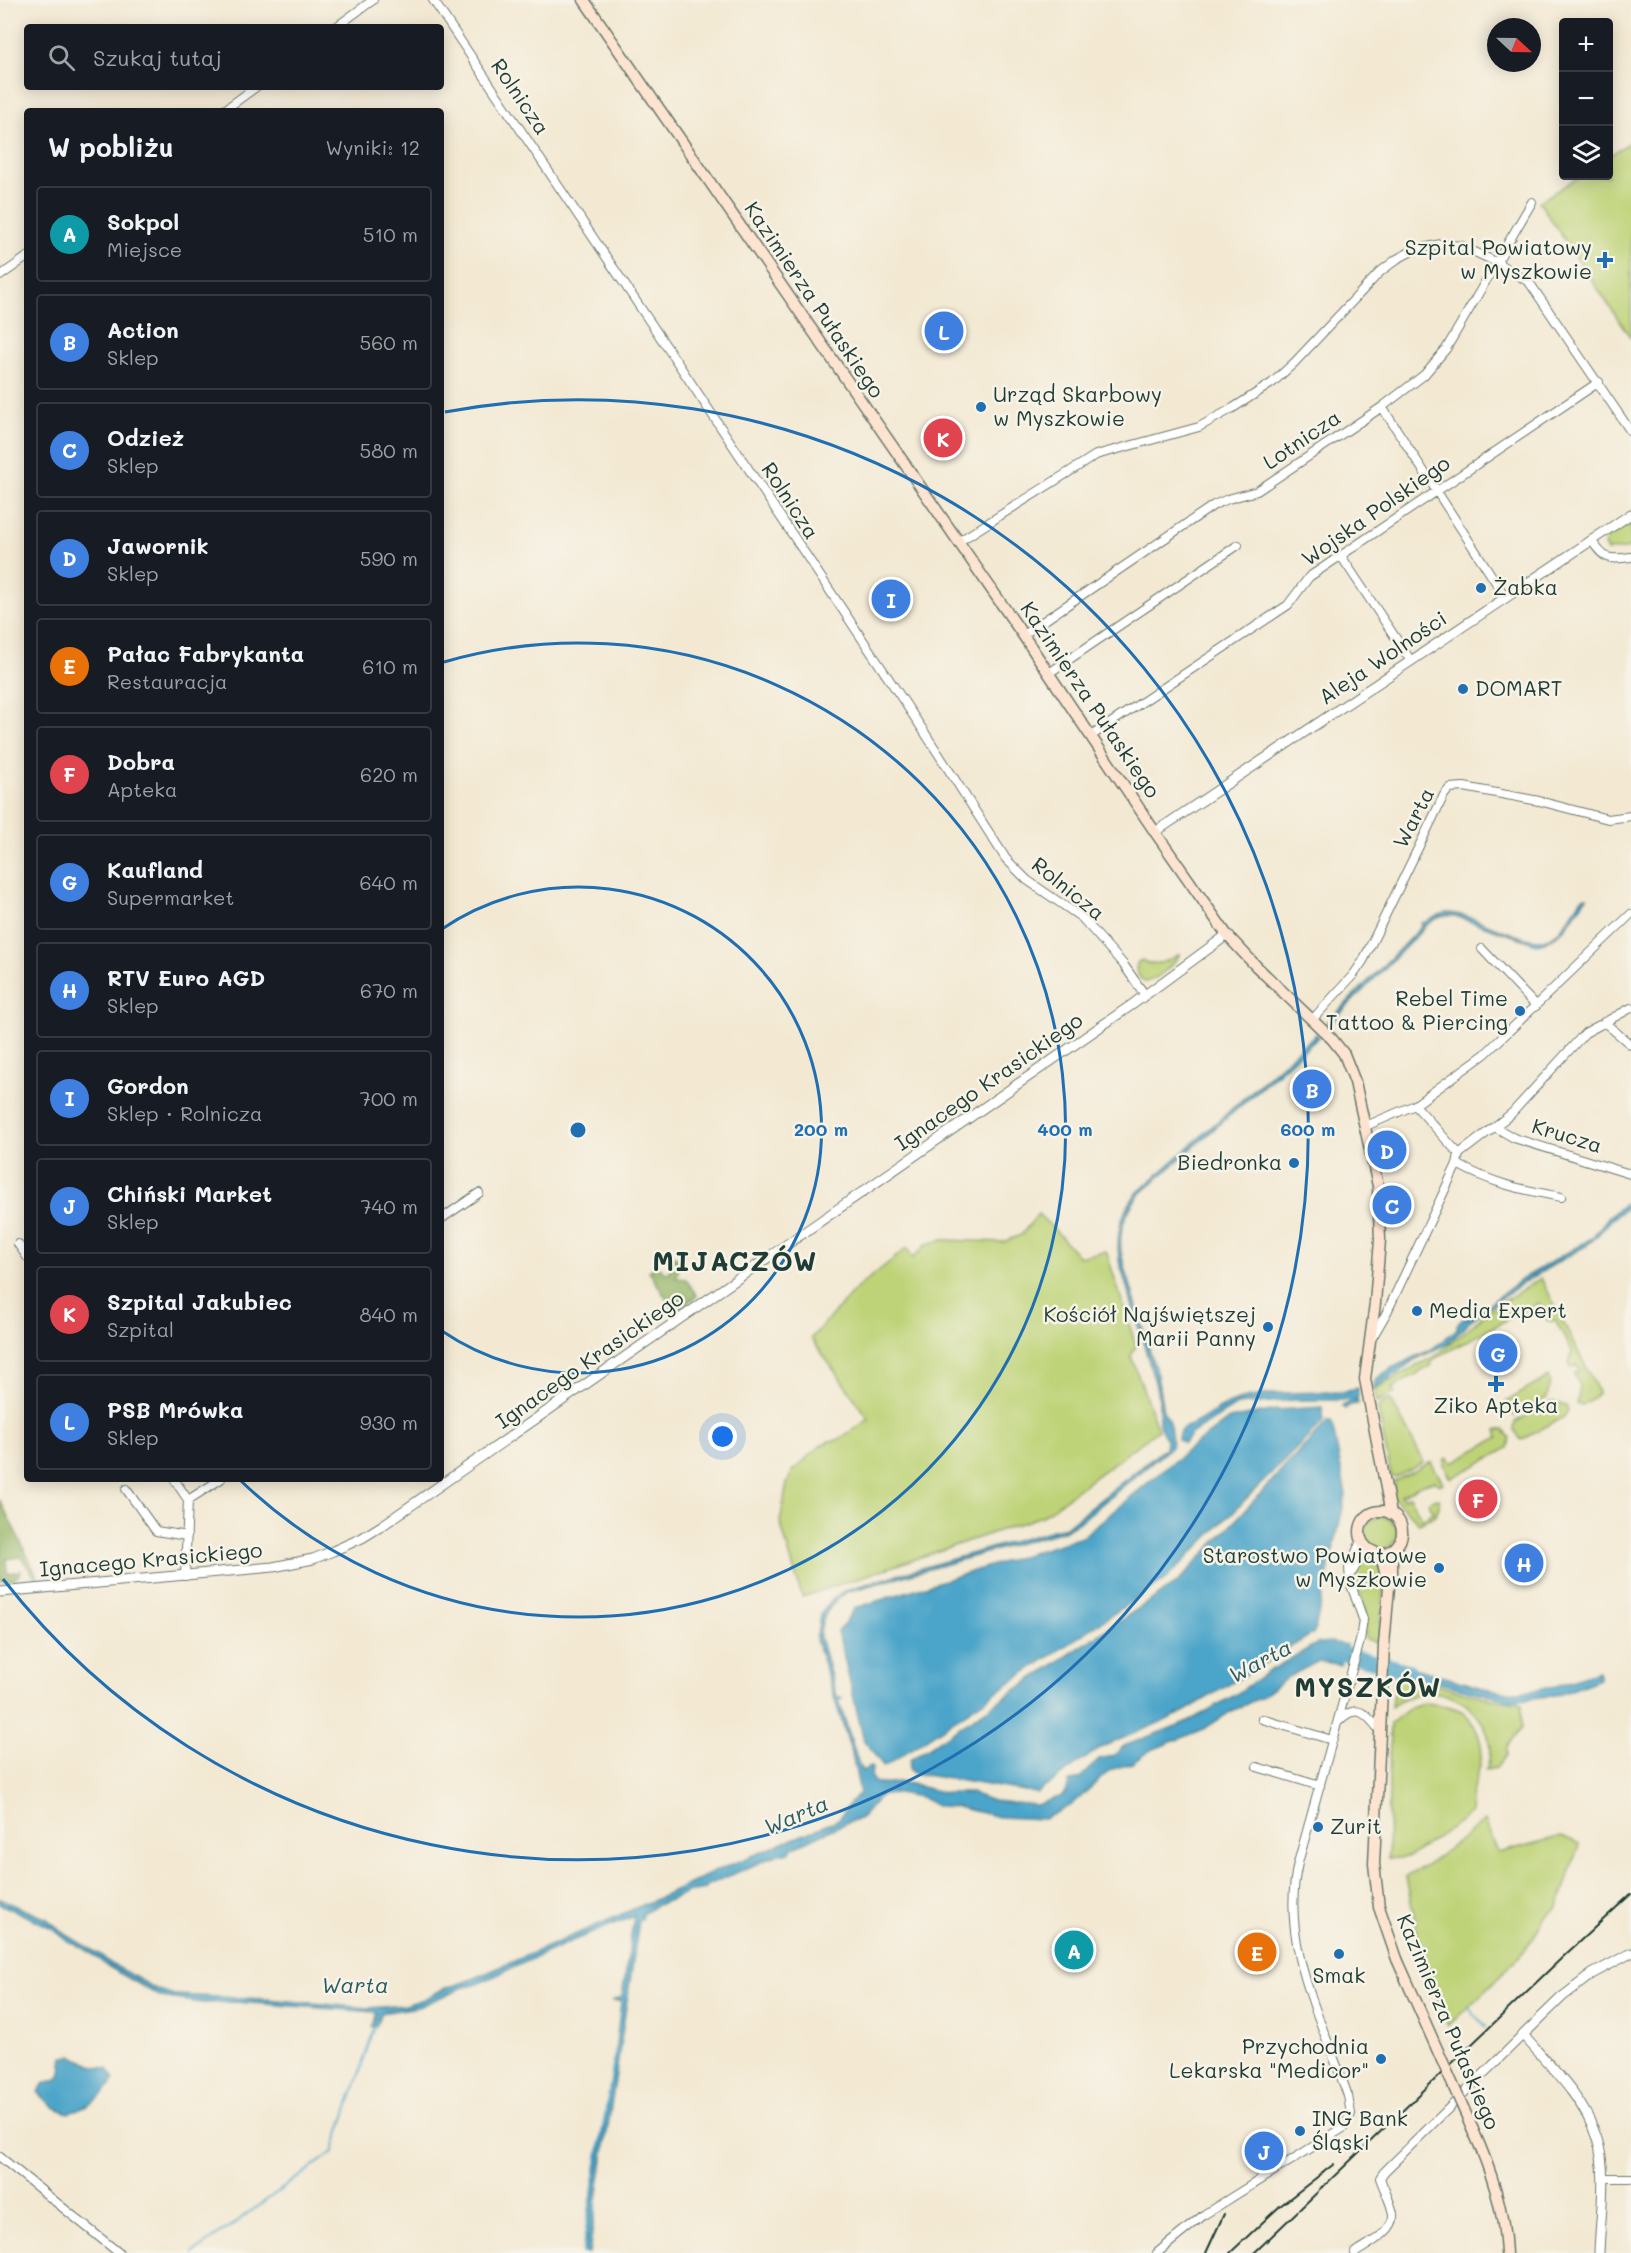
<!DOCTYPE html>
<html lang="pl">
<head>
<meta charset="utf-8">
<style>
  :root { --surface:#171b24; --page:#20242c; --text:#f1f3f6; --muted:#9ea1a6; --line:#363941; --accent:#db2777 }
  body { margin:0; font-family:Mali,sans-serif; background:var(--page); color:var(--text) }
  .controls { position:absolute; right:18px; top:18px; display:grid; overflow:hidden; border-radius:6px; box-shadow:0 3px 15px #0003 }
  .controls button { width:54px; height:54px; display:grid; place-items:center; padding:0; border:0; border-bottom:2px solid var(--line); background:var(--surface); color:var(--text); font:30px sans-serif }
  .compass { position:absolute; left:1487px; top:18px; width:54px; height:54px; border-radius:50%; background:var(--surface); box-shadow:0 3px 15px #0003; rotate:112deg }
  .you { position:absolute; left:723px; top:1437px; width:21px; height:21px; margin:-15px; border:4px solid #fff; border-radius:50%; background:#1a73e8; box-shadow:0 0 0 9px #1a73e833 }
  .badge { display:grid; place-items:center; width:39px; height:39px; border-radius:50%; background:var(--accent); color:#fff; font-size:20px; font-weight:700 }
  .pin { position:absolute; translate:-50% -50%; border:3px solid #fff; box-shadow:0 2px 6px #0006 }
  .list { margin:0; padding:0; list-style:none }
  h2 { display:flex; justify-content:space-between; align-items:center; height:78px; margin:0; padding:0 24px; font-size:26px }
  h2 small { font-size:20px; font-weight:400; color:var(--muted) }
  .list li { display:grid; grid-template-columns:39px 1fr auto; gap:18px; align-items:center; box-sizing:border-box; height:96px; margin:0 12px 12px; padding:0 12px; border:2px solid var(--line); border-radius:6px }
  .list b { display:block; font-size:22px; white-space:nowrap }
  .list p { margin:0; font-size:20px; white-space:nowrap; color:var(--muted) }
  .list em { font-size:20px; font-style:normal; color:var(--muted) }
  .icon { flex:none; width:33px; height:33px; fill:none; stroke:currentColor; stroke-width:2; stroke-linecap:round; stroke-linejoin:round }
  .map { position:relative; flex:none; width:1631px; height:2253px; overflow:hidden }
  .search { position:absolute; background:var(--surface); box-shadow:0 3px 15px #0003; left:24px; top:24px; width:420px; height:66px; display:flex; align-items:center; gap:15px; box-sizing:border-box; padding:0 21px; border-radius:6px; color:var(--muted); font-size:22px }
  .panel { position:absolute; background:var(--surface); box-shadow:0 3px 15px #0003; left:24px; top:108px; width:420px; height:1374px; border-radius:6px }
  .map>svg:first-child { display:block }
  .green { fill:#bed377; stroke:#6e8856; stroke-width:1.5 }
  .forest { fill:#96b568; stroke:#5a794e; stroke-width:1.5 }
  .water { fill:#4ca4c9; stroke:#36707e; stroke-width:1.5 }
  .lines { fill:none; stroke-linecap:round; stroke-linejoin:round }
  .stream { stroke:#4ca4c9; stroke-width:2 }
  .river { stroke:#4ca4c9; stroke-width:15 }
  .minor-casing { stroke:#69796c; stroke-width:10 }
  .tertiary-casing { stroke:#69796c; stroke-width:11 }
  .secondary-casing { stroke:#69796c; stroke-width:13 }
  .minor { stroke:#fff; stroke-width:8 }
  .tertiary { stroke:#fff; stroke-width:9 }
  .secondary { stroke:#fde4d1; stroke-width:10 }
  .rail { stroke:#1f3d34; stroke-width:2 }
  .secondary-bridge-casing { stroke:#69796c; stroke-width:13; stroke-linecap:butt }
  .secondary-bridge { stroke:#fde4d1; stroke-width:10 }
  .ring { fill:none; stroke:#1f6fb2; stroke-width:3 }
  .poi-dot { fill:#1f6fb2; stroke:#f7f3e8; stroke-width:2 }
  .labels { text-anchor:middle; stroke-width:5; stroke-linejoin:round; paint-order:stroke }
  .street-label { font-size:21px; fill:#1f3d34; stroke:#f7f3e8 }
  .poi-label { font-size:21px; fill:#1f3d34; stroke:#f7f3e8; text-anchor:end }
  .water-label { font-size:22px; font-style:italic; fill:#2c5c61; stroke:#f7f3e8 }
  .district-label { font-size:27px; font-weight:bold; letter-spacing:1.5px; fill:#1f3d34; stroke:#f7f3e8 }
  .centre { fill:#1f6fb2; stroke:#f7f3e8; stroke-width:3 }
  .ring-label { font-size:18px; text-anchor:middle; font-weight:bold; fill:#1f6fb2; stroke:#f7f3e8; stroke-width:5; stroke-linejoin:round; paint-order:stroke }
</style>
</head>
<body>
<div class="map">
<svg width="1631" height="2253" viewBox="0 0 1631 2253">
  <rect width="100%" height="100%" fill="#f7f3e8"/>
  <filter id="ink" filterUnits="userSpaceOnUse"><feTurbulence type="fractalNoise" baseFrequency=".0167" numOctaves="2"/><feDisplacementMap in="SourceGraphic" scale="12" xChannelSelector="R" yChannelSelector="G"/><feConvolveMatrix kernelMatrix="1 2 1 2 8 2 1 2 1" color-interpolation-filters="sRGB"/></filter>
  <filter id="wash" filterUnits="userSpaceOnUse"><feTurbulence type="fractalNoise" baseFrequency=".008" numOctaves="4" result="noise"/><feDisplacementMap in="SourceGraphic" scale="24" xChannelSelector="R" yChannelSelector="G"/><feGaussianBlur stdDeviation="1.35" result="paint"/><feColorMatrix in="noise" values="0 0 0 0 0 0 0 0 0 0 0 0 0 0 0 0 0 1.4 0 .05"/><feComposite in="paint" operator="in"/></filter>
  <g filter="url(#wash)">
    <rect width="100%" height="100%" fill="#f3e9d3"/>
    <!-- green -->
    <path class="green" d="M1631,141V338L1539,202L1580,176H1608L1609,156Z
      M1631,523V548L1607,551L1604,545L1607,539Z
      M1180,954C1171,966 1161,978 1145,982L1140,978L1136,970L1137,964L1141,960C1155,968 1167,961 1180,954Z
      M1038,1214L1054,1229L1079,1257L1106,1251L1136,1346L1131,1356L1158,1430L1042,1516L802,1597L780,1522L787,1483L793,1471L817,1448L829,1441L838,1440L869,1419L811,1338L857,1288L907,1248L913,1258L927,1244L943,1240L1003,1242L1021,1235Z
      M1541,1278L1597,1389L1598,1394L1581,1406L1577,1404L1580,1386L1574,1374L1580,1371L1577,1365L1571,1368L1569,1364L1572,1351L1555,1320L1549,1322L1538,1303L1439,1356L1430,1363L1431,1366L1392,1388L1395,1393L1377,1402L1375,1389L1437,1355L1491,1309Z
      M1548,1377L1550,1381L1547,1398L1514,1416L1506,1402Z
      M1388,1400H1391L1424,1462L1395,1478L1391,1476L1378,1409L1379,1406Z
      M1552,1402L1566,1406L1568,1410L1564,1417L1521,1440L1514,1429L1515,1422Z
      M1499,1430H1504L1510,1439L1508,1448L1452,1478L1450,1477L1444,1465L1445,1459L1448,1458L1451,1463L1499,1437L1497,1431Z
      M1431,1462L1443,1483L1439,1485L1434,1481L1418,1486L1401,1496L1403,1499L1409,1496L1422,1519L1434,1512L1428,1502L1435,1498L1439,1499V1507L1435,1516L1419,1523L1393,1497L1394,1482Z
      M1365 1533a16 16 0 1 1 32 0a16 16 0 1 1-32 0Z
      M1370,1558L1378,1561L1384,1582L1379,1642L1364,1639C1365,1629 1367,1621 1365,1611C1361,1595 1343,1566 1370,1558Z
      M1395,1675L1496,1700L1522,1704V1727L1507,1747L1506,1756L1496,1768L1486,1770C1501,1731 1470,1694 1430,1692C1416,1692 1401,1700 1391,1707Z
      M1426,1703C1438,1705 1452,1705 1463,1712C1475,1721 1484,1744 1481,1759C1479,1777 1467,1794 1472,1813L1409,1857L1388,1859L1390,1724L1410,1708Z
      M1485,1821L1498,1853L1562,1836L1579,1844L1558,1908L1544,1918L1532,1941L1500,1977L1448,2026L1425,1971L1406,1877L1437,1858Z"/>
    <!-- forest -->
    <path class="forest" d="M674,1256L681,1261L676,1278L686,1279L697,1296L674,1311L649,1271L654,1267H659L665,1273H668L670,1270L668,1259Z
      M0,1500L39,1579L35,1577L21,1557L6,1559L7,1573L21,1571C16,1581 10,1581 0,1580Z"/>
    <!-- water -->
    <path class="water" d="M1583,897H1587C1572,917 1563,940 1537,944L1455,916C1443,915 1436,918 1427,925L1329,1025L1327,1023L1423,925L1421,923C1430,922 1437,914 1446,913C1473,911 1530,951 1552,937C1565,928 1574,909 1583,897Z
      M1316,1034L1319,1037L1138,1196C1124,1215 1117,1234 1122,1257L1157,1375L1163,1411C1170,1419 1173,1437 1171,1447L1081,1521L1063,1531L847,1592C831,1604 820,1616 820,1637L835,1691L837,1696L843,1698L839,1701L859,1765L863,1772L871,1766L873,1767L871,1775L873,1781L879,1784L897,1782L911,1784L945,1793H971L993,1801L1036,1805L1062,1796L1067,1791L1069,1782L1080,1778L1099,1759L1113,1756L1124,1746L1189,1721L1235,1695L1266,1673L1309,1648L1319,1643L1331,1642L1346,1645L1341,1665L1319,1661L1288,1677L1261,1697L1230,1712L1204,1729L1149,1751L1132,1763L1110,1770L1072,1805L1044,1819L999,1817L957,1807L937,1806L921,1797L897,1793L882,1794L860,1819L850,1821L792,1848L790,1852L779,1854L706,1886L705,1889L693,1891L655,1906L642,1915L643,1918L639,1921L589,2253H584L614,2063L621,2001H612L622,1997L634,1916L572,1941L475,1985L464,1987L418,2007L381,2013L376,2027H372L376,2012L236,2002L203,2003L161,1997L109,1967L85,1949L68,1941L52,1928L0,1904V1899L47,1919L67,1935L101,1955L110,1963L156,1989L174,1995L267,1999L368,2008L405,2005L424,1999L445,1988L468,1981L677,1890L718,1870L831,1823L840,1818L850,1802L860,1793L852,1754L816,1640L820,1615L832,1599L848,1589L1067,1526L1165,1448L1166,1439L1159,1425V1400L1155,1382L1119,1260C1116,1233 1120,1214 1137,1193Z
      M1631,1199V1204L1611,1220L1595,1238L1587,1245L1523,1283L1471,1320L1448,1344L1422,1356L1374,1389L1375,1380L1392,1368L1432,1349L1457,1329V1325L1463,1319L1474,1315L1524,1278L1592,1238L1609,1216Z
      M1358,1388V1397L1354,1400H1358V1404L1350,1405L1345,1409L1342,1406L1349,1402V1400H1293L1237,1405L1192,1433L1184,1443L1178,1439C1179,1426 1188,1427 1197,1422C1209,1415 1220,1407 1233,1402C1262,1390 1313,1393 1344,1392Z
      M1322,1407L1324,1421L1167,1578L884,1767L864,1741L838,1632L855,1608L1082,1537L1190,1448L1229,1419L1277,1410Z
      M1328,1421L1332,1423L1346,1495L1314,1633L1182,1713L1100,1748L1037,1793L913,1773L909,1770L910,1760L1177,1583Z
      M1391,1661L1396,1664C1433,1670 1477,1691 1513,1692C1543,1692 1571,1682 1598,1671L1600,1679L1561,1694L1512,1701L1391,1671Z
      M73,2056L91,2065L108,2069L114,2079C105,2096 87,2109 68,2113L53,2107L38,2092L45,2082C65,2081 60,2073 63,2057Z"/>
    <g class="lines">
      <!-- stream -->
      <path class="stream" d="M1469,2007L1485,2027
        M193,2253L333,2152L375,2026
        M582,2253L616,2049"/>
      <!-- river -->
      <path class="river" d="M1325,1653L1330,1650L1409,1671"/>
    </g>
  </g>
  <g filter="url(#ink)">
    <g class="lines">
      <!-- minor casing -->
      <g class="minor-casing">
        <path id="minor" d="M433,0L679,365L923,730L1006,859L1027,880L1082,918L1123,964L1145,995
          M336,27L373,0
          M223,111L256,87
          M0,276L27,257
          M1382,407L1506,598
          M1591,540C1605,560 1608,560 1631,557
          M958,542L1096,455L1199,427L1233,408L1272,383L1294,363L1380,272L1397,259L1414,250L1441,244L1462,246L1496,262L1529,282L1631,432
          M1341,556L1411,661
          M1023,635L1214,505L1228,499L1257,491L1382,407L1424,375L1446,349L1532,202
          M1049,673L1238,545
          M1091,736L1288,605L1309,577L1599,382
          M1482,949L1536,1006
          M1312,1020L1354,974L1363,961L1444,795L1450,788L1464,787L1539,801L1608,819L1631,816
          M1604,1022L1631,1045
          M1415,1105L1459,1154
          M1366,1126L1415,1105L1485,1054L1631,914
          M1495,1127L1514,1138L1630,1174L1631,1172
          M1457,1164C1493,1184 1520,1189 1561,1197
          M441,1219L479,1193
          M18,1244L27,1257
          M1372,1338L1387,1312L1457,1164L1459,1154L1511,1114L1585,1033L1631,1008
          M174,1479L188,1500L185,1576
          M126,1489L156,1531L187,1536
          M188,1500L221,1479
          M1352,1572L1359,1561L1371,1551
          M1262,1719L1332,1740
          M1339,1721C1357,1702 1367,1714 1380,1731
          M1257,1767L1320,1786
          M0,2157L119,2253
          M1603,2178H1631
          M1157,2253L1205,2214L1343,2128L1351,2114L1348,2096C1322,2021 1279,1943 1298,1863L1360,1641L1363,1619L1350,1582L1349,1568L1361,1541
          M1355,2253C1366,2245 1396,2231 1393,2214C1391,2202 1384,2190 1380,2178L1384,2172L1523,2035"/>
      </g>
      <!-- tertiary casing -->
      <g class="tertiary-casing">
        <path id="tertiary" d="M1155,832L1631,514
          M0,1592L273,1567L313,1559L333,1551L362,1538L383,1525L1133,1004L1227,935
          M1599,2253C1600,2218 1608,2172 1597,2139C1585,2099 1550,2066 1523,2035L1562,1997L1592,1974L1631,1953"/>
      </g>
      <!-- secondary casing -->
      <g class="secondary-casing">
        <path id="secondary" d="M584,0L1023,635L1155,832L1227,935L1256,966L1332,1039L1344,1054L1355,1082L1378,1186L1380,1240L1375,1303L1365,1379L1391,1514
          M1360 1532a21 21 0 1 1 42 0a21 21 0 1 1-42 0Z
          M1392,1551V1576L1389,1587L1384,1645L1374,1864L1379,1907L1397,1959
          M1378,1554L1383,1563L1387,1581
          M1473,2130C1491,2170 1504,2209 1506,2253"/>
      </g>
      <!-- minor -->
      <use href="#minor" class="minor"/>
      <!-- tertiary -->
      <use href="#tertiary" class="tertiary"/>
      <!-- secondary -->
      <use href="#secondary" class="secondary"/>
      <!-- rail -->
      <path class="rail" d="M1206,2253L1224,2214
        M1230,2253L1280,2206L1334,2164
        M1254,2253L1566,1954L1631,1894"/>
      <!-- secondary-bridge casing -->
      <g class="secondary-bridge-casing">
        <path id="secondary-bridge" d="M1397,1959L1473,2130"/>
      </g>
      <!-- secondary-bridge -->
      <use href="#secondary-bridge" class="secondary-bridge"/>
    </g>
  </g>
  <!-- distance rings -->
  <g class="ring">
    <path d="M442 929A243 243 0 1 1 442 1331"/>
    <path d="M444 662A487 487 0 1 1 240 1480"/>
    <path d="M445 412A730 730 0 1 1 3 1579"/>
  </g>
  <!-- markers -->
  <g class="poi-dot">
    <path d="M1602 251h6v6h6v6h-6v6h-6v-6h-6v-6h6z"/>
    <circle cx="981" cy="407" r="6"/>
    <circle cx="1481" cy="588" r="6"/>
    <circle cx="1463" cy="689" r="6"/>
    <circle cx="1520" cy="1011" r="6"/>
    <circle cx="1294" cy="1163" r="6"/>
    <circle cx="1417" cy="1311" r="6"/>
    <circle cx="1268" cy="1327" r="6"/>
    <path d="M1493 1375h6v6h6v6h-6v6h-6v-6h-6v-6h6z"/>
    <circle cx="1439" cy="1568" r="6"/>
    <circle cx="1318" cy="1827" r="6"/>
    <circle cx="1339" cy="1954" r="6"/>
    <circle cx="1381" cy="2059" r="6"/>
    <circle cx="1300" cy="2131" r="6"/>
  </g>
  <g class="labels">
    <!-- street labels -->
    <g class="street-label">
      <text transform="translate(520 97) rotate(56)" y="7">Rolnicza</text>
      <text transform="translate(814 300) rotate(56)" y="7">Kazimierza Pułaskiego</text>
      <text transform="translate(1302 440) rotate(-34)" y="7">Lotnicza</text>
      <text transform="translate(790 501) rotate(57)" y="7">Rolnicza</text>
      <text transform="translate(1376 511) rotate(-35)" y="7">Wojska Polskiego</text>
      <text transform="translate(1383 658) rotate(-34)" y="7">Aleja Wolności</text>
      <text transform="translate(1090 700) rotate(56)" y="7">Kazimierza Pułaskiego</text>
      <text transform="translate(1414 818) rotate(-63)" y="7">Warta</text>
      <text transform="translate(1068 889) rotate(39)" y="7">Rolnicza</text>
      <text transform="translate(989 1082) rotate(-35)" y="7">Ignacego Krasickiego</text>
      <text transform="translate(1567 1136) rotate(17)" y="7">Krucza</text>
      <text transform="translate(590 1360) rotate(-35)" y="7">Ignacego Krasickiego</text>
      <text transform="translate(151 1560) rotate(-5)" y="7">Ignacego Krasickiego</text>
      <text transform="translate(1448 2022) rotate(67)" y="7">Kazimierza Pułaskiego</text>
    </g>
    <!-- poi labels -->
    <g class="poi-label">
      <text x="1592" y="255">Szpital Powiatowy<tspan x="1592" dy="24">w Myszkowie</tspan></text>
      <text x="993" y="402" text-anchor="start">Urząd Skarbowy<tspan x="993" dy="24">w Myszkowie</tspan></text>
      <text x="1493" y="595" text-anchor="start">Żabka</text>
      <text x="1475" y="696" text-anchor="start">DOMART</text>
      <text x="1508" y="1006">Rebel Time<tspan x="1508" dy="24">Tattoo &amp; Piercing</tspan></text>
      <text x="1282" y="1170">Biedronka</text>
      <text x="1429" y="1318" text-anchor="start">Media Expert</text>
      <text x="1256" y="1322">Kościół Najświętszej<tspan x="1256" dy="24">Marii Panny</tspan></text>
      <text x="1496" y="1413" text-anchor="middle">Ziko Apteka</text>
      <text x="1427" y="1563">Starostwo Powiatowe<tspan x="1427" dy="24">w Myszkowie</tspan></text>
      <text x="1330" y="1834" text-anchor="start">Zurit</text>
      <text x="1339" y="1983" text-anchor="middle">Smak</text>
      <text x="1369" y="2054">Przychodnia<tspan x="1369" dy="24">Lekarska "Medicor"</tspan></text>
      <text x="1312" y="2126" text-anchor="start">ING Bank<tspan x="1312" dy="24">Śląski</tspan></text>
    </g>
    <!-- water labels -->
    <g class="water-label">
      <text transform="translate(1260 1661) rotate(-28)" y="8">Warta</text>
      <text transform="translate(796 1815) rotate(-23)" y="8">Warta</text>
      <text x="355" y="1993">Warta</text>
    </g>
    <!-- district labels -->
    <g class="district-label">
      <text x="735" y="1271">MIJACZÓW</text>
      <text x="1368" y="1697">MYSZKÓW</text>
    </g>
  </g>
  <circle cx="578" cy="1130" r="9" class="centre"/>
  <g class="ring-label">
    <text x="821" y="1136">200 m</text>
    <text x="1065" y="1136">400 m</text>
    <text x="1308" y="1136">600 m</text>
  </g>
</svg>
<div class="controls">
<button>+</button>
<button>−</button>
<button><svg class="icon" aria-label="layers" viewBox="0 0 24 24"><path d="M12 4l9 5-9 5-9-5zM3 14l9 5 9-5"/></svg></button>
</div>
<svg class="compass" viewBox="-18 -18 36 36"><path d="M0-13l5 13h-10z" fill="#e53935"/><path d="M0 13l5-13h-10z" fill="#9ea1a6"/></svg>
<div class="you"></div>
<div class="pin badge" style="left:1074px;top:1950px;background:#0f9aa8">A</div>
<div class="pin badge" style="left:1312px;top:1089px;background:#3f7fe0">B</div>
<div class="pin badge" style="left:1392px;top:1205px;background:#3f7fe0">C</div>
<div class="pin badge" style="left:1387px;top:1150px;background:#3f7fe0">D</div>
<div class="pin badge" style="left:1257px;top:1952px;background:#e8710a">E</div>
<div class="pin badge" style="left:1478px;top:1499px;background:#e0444e">F</div>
<div class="pin badge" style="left:1498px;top:1353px;background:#3f7fe0">G</div>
<div class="pin badge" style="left:1524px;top:1563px;background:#3f7fe0">H</div>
<div class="pin badge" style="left:891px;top:599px;background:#3f7fe0">I</div>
<div class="pin badge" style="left:1264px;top:2151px;background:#3f7fe0">J</div>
<div class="pin badge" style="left:943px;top:438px;background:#e0444e">K</div>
<div class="pin badge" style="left:944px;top:331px;background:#3f7fe0">L</div>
<div class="search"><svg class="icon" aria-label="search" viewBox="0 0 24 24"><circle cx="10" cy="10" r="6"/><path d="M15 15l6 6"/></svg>Szukaj tutaj</div>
<section class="panel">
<h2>W pobliżu<small>Wyniki: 12</small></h2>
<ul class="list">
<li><span class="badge" style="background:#0f9aa8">A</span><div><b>Sokpol</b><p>Miejsce</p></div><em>510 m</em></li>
<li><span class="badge" style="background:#3f7fe0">B</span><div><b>Action</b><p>Sklep</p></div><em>560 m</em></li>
<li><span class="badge" style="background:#3f7fe0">C</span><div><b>Odzież</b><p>Sklep</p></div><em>580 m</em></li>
<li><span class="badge" style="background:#3f7fe0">D</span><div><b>Jawornik</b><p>Sklep</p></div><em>590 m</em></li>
<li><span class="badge" style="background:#e8710a">E</span><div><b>Pałac Fabrykanta</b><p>Restauracja</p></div><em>610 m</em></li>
<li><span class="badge" style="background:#e0444e">F</span><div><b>Dobra</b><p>Apteka</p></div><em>620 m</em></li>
<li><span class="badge" style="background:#3f7fe0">G</span><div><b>Kaufland</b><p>Supermarket</p></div><em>640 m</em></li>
<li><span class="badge" style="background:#3f7fe0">H</span><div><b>RTV Euro AGD</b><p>Sklep</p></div><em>670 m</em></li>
<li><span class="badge" style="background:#3f7fe0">I</span><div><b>Gordon</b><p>Sklep · Rolnicza</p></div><em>700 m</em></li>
<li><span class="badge" style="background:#3f7fe0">J</span><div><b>Chiński Market</b><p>Sklep</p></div><em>740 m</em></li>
<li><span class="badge" style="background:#e0444e">K</span><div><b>Szpital Jakubiec</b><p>Szpital</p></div><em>840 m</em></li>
<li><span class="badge" style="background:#3f7fe0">L</span><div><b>PSB Mrówka</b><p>Sklep</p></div><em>930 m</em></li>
</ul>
</section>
</div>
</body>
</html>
